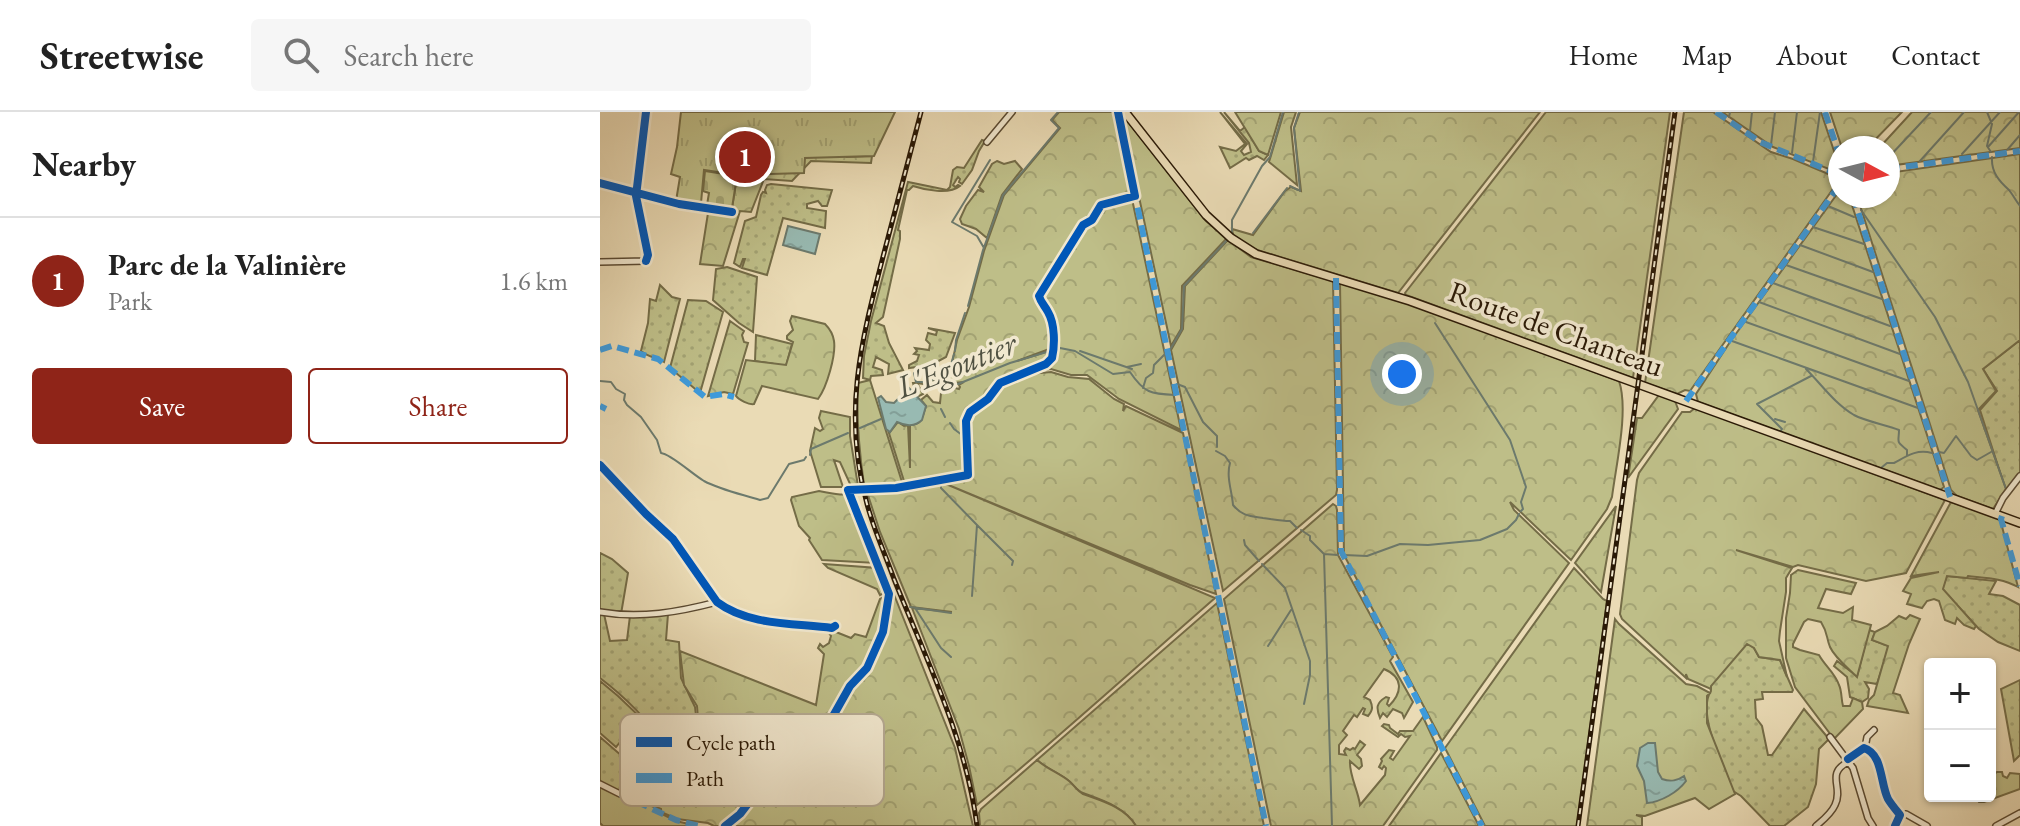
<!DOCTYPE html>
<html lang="en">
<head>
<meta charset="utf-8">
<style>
  :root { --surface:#fff; --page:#f6f6f6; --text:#222; --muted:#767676; --line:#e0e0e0; --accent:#8f2418 }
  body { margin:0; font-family:"EB Garamond",serif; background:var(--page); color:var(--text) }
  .controls { position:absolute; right:24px; bottom:24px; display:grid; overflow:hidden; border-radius:8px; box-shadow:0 2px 6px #0004 }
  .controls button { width:72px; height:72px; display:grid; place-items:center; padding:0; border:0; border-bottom:2px solid var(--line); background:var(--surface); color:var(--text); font:40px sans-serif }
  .compass { position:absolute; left:1228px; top:24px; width:72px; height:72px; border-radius:50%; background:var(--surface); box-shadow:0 2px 6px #0004; rotate:97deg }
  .you { position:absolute; left:802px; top:262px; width:28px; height:28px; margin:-20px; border:6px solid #fff; border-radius:50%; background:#1a73e8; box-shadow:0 0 0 12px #1a73e833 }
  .badge { display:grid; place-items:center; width:52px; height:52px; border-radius:50%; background:var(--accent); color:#fff; font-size:26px; font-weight:700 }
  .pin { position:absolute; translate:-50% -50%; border:4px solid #fff; box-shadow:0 2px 8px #0006 }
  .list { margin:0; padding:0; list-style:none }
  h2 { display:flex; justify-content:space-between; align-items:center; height:104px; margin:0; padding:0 32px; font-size:34px }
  h2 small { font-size:26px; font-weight:400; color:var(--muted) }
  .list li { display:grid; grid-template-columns:52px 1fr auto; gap:24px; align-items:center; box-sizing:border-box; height:128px; padding:0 32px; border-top:2px solid var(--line) }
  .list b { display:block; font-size:30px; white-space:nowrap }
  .list p { margin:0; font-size:26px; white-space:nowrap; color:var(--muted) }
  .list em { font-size:26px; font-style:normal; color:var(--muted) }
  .actions { display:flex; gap:16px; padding:24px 32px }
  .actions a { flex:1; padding:18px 0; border:2px solid var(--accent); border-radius:8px; text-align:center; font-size:28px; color:var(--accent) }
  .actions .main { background:var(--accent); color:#fff }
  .icon { flex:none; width:44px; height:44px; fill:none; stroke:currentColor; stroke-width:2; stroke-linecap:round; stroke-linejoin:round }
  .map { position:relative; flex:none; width:1420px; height:714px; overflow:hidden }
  header { display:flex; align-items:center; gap:48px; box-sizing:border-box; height:112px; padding:0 40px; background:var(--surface); border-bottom:2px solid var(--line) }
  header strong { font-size:38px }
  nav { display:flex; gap:44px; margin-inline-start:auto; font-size:28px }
  .search { width:560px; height:72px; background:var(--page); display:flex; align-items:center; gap:20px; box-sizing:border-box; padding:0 28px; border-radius:8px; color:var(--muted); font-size:30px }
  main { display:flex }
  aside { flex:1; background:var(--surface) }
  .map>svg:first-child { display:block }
  .grass { fill:url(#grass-dots); stroke:#746c47; stroke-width:2 }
  .forest { fill:url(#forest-crowns); stroke:#746c47; stroke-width:2 }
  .cemetery { fill:url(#cemetery-stones); stroke:#746c47; stroke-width:2 }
  .park { fill:url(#park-tufts); stroke:#746c47; stroke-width:2 }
  .pitch { fill:#bebe88; stroke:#746c47; stroke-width:2 }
  .water { fill:url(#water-ripples); stroke:#6c7a6d; stroke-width:2 }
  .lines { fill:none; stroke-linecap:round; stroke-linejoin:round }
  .stream { stroke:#6c7a6d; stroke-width:2 }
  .minor-casing { stroke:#5a4a32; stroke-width:8 }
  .major-casing { stroke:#2a1906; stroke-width:10 }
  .minor { stroke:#f1e8cf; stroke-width:5 }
  .major { stroke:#eadbb5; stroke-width:7 }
  .rail-casing { stroke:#2a1906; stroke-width:5 }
  .rail { stroke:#f1e8cf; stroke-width:2; stroke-dasharray:6; stroke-linecap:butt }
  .quiet { stroke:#3d9bdd; stroke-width:6; stroke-dasharray:12 6; stroke-linecap:butt }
  .cycleway-casing { stroke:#f1e8cf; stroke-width:13 }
  .cycleway { stroke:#0057b8; stroke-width:8 }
  .labels { text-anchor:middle; stroke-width:7; stroke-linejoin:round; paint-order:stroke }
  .street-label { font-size:30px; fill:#2a1906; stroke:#f1e8cf }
  .water-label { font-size:32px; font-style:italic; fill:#505142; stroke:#f1e8cf }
  .key { fill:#f1e8cf; stroke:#b5aa93; stroke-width:2 }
  .key-label { font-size:22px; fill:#2a1906 }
</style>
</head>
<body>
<header>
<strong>Streetwise</strong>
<div class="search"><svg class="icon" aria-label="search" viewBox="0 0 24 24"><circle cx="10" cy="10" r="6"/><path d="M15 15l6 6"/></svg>Search here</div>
<nav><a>Home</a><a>Map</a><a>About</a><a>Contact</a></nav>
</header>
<main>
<aside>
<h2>Nearby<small></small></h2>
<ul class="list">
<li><span class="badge">1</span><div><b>Parc de la Valinière</b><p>Park</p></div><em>1.6 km</em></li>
</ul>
<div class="actions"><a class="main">Save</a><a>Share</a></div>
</aside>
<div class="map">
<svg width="1420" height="714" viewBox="0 0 1420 714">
  <defs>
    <pattern id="grass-dots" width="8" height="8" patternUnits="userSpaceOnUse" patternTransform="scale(2)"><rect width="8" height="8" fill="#bebe88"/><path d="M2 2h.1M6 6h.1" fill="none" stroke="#a3a374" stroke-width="1.8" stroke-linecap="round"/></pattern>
    <pattern id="forest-crowns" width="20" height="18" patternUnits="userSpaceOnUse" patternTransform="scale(2)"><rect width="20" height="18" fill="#bebe88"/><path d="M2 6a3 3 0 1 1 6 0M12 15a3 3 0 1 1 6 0" fill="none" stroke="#a3a374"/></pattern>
    <pattern id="cemetery-stones" width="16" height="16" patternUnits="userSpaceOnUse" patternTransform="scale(2)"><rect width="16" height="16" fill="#bebe88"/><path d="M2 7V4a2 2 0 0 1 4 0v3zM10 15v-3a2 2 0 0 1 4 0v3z" fill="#a3a374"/></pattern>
    <pattern id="park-tufts" width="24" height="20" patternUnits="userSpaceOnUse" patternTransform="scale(2)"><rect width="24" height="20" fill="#bebe88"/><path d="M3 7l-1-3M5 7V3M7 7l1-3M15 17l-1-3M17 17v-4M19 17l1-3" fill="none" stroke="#a3a374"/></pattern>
    <pattern id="water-ripples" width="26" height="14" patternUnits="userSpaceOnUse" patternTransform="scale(2)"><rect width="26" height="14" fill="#98bab2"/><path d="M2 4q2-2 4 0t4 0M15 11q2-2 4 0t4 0" fill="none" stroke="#839f98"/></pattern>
  </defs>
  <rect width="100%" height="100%" fill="#eadbb5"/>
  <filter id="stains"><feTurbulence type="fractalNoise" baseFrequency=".0025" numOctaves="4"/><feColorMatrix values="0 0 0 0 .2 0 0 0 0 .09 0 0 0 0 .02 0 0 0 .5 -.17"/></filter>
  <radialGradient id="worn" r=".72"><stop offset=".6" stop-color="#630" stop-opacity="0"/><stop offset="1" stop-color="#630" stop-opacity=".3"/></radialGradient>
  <!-- grass -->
  <path class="grass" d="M620,0L647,32L641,39L644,43L651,40L649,31L624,0L640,19L645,15L659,39L668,43L664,48L657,44L649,48L646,46L630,56L620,35L636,39L645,32Z
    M382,28L385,29L379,39L372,58L362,72L359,70L360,67L358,65L353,73L355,75L358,73L360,74C349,83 325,78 313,74L309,78H307L298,118L300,119V127L283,205L276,211L284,214L289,231L303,258L288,262L289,252L276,245L273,255L282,258L283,263L271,264L270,268L263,266L264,244L271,209L308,70L347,78L350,75L353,58L357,55L364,56Z
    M171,72L232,78L227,94H222L218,89L207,92V96L226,99L225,116L183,106L167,163L142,156L145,147H143L140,155L134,151L145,109L156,105L161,83L163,80L166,81L165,78L167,73Z
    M127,155L157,165L153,220L139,211L113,188L116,157Z
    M60,173L72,185L80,187L64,250C57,246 48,245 41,239L48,211L50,187L56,189Z
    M88,188L106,189L123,200L100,281L70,256Z
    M328,216L355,221L346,245L331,253L309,256V253L317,249L319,243L314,242L317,239L315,236L329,238L330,232L326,228L328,221L336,223L337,219Z
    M156,223L192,232L186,254L155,249Z
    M1420,228V362L1406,379L1380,298L1397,279L1383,257Z
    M0,441L12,447L28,461L21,502L0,499Z
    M1347,464L1396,469L1389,482L1403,484L1420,493V539L1398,530L1379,517L1342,477Z
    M617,491L664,714H536C525,695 502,688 483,681C477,679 474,673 469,669C459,661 447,657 437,648Z
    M0,501L4,502L10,529L27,528L30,504L68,502L66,528L79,530L81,566L95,595L98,620L93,633L73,631L65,633C47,607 25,585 0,566Z
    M1269,518L1275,520L1272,528L1289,534L1277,572L1265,570L1269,577L1268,586L1262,590L1250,585L1247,565L1234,554L1237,549L1257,564Z
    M1147,531L1154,536L1159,545L1180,548L1193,578L1192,580H1162L1163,587L1155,588L1156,606L1162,614L1168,643H1172L1204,597L1229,627L1219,637L1216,672L1208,695L1184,714H1170L1141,684L1133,679C1124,655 1096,601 1111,579L1110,574Z
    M1420,568V643L1414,649L1401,577Z
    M0,569L18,584L40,605L16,635L0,621Z
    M0,625L38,658L21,680L0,670Z"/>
  <!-- forest -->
  <path class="forest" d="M459,0H513L531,84L501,92L494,103L481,112L466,140L452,158L440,180L437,189L448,202L452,236L417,249L452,238V245L442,252L397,270L386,286L366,302L364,311L367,361L310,370L304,369L288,318L290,320L298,310L304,314L308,313L310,356V313C323,312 322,305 326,294L321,288L327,283L333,290L340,291L341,281H346L355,276L359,277L360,275L359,273L364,270L330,273L317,271L323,282L319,284L315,279L313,271C326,270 341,269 350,261L357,228L369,195L384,139L404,83L460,16L452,8Z
    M635,0H681L668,43L659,39Z
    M684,0H696L691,15L697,73L669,50Z
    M700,0H940L798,181L654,137L633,123L632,117L653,123L685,79L691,75L701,79L694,16Z
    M946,0H1070L1033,266L806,183L805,181Z
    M1084,0H1113L1171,40L1193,47L1240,67L1090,279L1085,278L1077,282L1045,271Z
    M1122,0H1221L1240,57L1239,61L1173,35Z
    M1230,0H1302L1267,36H1242Z
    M1312,0H1420V36L1288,54V36H1279Z
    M521,1L606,109L627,126L582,174L581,217L571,234Z
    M253,28L247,45L272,44L271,51L211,49L192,69L164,67L151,100L140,99L123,154L100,152L108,101L131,103L137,64L143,39Z
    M1420,42V228L1383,257L1396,279L1378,298L1406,377L1393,397L1357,384L1351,378L1257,84H1288V61Z
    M397,49L404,52L415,49L422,57L402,83L387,126L376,117L362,112L360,107L366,94L378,78L384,80L379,75L392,52Z
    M1240,78V84H1249L1344,375L1340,378L1098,290L1096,282L1130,230Z
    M532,87L581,318L519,287L487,263H471L451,257L430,260L451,251L456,240L452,204L451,199L440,188L442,180L465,147L484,115L494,108L503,94Z
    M628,128L651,145L733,169L737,378L736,383L623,479L571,238L583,217L585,174Z
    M740,171L806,191L1019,269C1029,298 1016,353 1012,385L1007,397L971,448L910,390L914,398L969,451L842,629L744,443Z
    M192,204L225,212C230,217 233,222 234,229C236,243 227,275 218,287L162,274L154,292C149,293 139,288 136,284L146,248L186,253L193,230L187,227V224L193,218L190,209Z
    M130,209L144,219L142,223L144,230L148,231L133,282L124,280L108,284Z
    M451,260L468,265L489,267L514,287L524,292L523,299L526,294L583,321L616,482L590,473L346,372L615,486C536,555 458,626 377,693L369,654L359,617L312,496L352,500L311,495L280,420L266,377H296L369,365L371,362L368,309L370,301L391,286L401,271L429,262Z
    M270,268L302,370L299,374L264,373C259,338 256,306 258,271Z
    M1059,283L1075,289L1078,297L1028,366L1037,306H1042Z
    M1095,296L1345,388L1306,461L1266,469L1198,453L1193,455L1136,438L1192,456L1186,466V480L1180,519L1179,529L1187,565L1180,548L1159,545L1154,536L1147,532L1111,574V577L1088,567L1086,562V566L1022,507L1020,502L1037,368L1039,361L1082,300H1090Z
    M221,299L250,305V324L258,374H251L240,350L234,348L243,375H221L210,339L215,316L220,319L223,317L219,306Z
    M219,379C226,380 241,384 248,382L276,451L222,448L209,428L210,426L199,414L191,388L192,385Z
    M1351,390L1400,407L1418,475C1402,466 1386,466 1368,464L1367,466L1347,464L1343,477L1376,514L1374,517L1364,513L1357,506L1355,512L1345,508L1339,489L1334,487L1327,489L1322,496L1307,492L1311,482L1303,479L1311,466L1339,460L1311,464Z
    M733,392L736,394L737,398L738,443L793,545L790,549L813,590L804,606L802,601L793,597L787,605L783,601L780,606C776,596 776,591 786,585L789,586L787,592L789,594C803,580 803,565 784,557L764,585L770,588C773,595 773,598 768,604L763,602L765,597L763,596L757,605L754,603L743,619L747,623L739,633V642L746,643L744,639L746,636L750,638L753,636L755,637L760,629L765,633L757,643L761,647L762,654L759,657L750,649C749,663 758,678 760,693L785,663L786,656L784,654L782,657L779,655L782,649L781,647L789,638L794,639L790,646L793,648L810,624L805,625L801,622L798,625L782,614L784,612L789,613L790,616L798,622L800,619H813L823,605L837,635V638L783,714H671L624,487Z
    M1016,394L1001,480L975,451Z
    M224,452L278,456L287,479L280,483L277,477L228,456Z
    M974,456L1003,487L1007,489L977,714H885L845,636Z
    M1198,458L1256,471L1251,482L1226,477L1218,496L1243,501L1253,495L1252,508L1271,513L1257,565C1248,556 1235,546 1230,535C1226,525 1228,521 1221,510L1208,507L1204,510L1193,532V535L1200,538L1219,543C1225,554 1235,561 1239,573C1242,579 1241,587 1243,594H1250L1253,586L1262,590L1263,597L1234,627L1195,575L1186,546V506L1190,481L1191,463Z
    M293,480L355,636L373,714H114L108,711L77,707L61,700V697L25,682L27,674L40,660L70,677L81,662L67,633L74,632L93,634L99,620L97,594L84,573L80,539L216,593L224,542L218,536L220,532L223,535L229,531L231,524L229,521L225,519L222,513L236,515V520L251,526L255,522L266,525L280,487Z
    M1310,503L1320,507L1309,532L1293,581L1300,583L1308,601L1267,594L1269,588L1274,583L1288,534L1272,528L1275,520L1287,514L1299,504L1306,507Z
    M1015,507L1019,512L1086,572L1097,574L1110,581L1107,584V611L1135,682L1109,697L1095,686L1045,704L1036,703L1042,705V714H987Z
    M841,641L879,714H789Z
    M437,648C447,657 459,661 469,669C474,673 477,679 483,682C502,689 525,695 536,714H380L379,701L381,697Z
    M1397,660H1402L1403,664L1407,666L1410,661L1420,662V677L1384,690H1379L1375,684H1390V665Z"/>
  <!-- cemetery -->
  <path class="cemetery" d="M105,59L137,64L132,96L107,93L109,81L103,79Z"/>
  <!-- park -->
  <path class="park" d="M81,0H295L274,44L205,46L204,61L137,63L104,58L101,91L76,89L80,65L71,62L77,35Z"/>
  <!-- pitch -->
  <path class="pitch" d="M0,672L61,698L60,701L76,709L97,714H3L0,711Z"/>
  <!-- water -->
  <path class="water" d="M188,114L220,122L215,142L183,133Z
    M305,275H308L326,294L322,308C315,315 305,314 297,310L290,320L286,317L278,286L281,284L286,290L294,291L303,282Z
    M1048,631H1055L1058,660L1062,667C1071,670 1077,669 1084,664L1086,669C1078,680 1061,690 1047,691L1044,669L1037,654L1040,636Z"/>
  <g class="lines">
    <!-- stream -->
    <path class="stream" d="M699,0L694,16L700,79
      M1387,0L1392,12L1387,34L1391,40
      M1129,5L1130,0
      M1150,19L1152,0
      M1171,33L1175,0
      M1388,35L1419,0
      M1408,37L1420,23
      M1192,41L1197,0
      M1362,42L1400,0
      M1392,45C1391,60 1399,69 1409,78C1413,83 1416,89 1420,94
      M1288,46L1331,0
      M1320,49L1364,0
      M1213,50L1220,0
      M690,74L698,78
      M1228,94L1254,105
      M1261,98L1335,205L1368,270L1406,377
      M1213,115L1264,132
      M653,121L687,76
      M632,122V108L662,54L670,45L683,0
      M1200,133L1273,160
      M384,136L377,124L352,110L390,48
      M1186,153L1282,187
      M1173,171L1290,214
      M1159,190L1300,242
      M368,194L383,138L403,83L459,16L451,8L458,0
      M1146,210L1309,269
      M835,211L910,328L926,375L921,390L923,397L921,399
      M1132,229L1318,296
      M355,239L356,228L365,201
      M480,239L532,257
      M527,255L541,252
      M1206,257C1222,273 1235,292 1254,303C1265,309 1286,313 1299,318C1299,331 1295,328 1307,338V344
      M314,261L316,270H325L348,263L354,242
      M0,269L11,270L16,277L25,282L24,288L27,293L41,305L57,328L61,341C71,342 92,362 104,369C121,378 141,382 160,388L168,386L189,352L204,348L206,345
      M358,272L410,251L460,236L475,239L513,262L530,260C544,281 551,282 575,283L573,273
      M577,272L585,275L603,310L617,324V335
      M543,276L546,266L553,261L554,253L571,236L582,217L584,174L628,127
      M341,297L345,305
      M1175,307L1185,310
      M350,311L354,317L366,326L367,353
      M260,316L281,307
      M1180,320L1182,317L1157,292L1211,264
      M616,339L625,344L630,351C626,365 632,379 633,393C642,404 649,404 663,406C672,407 680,409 690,409L697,416
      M1339,340L1344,341L1356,324L1371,344L1377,348L1391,340
      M210,343L211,337L248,321
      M1281,356L1287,351H1294C1307,344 1316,337 1332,341
      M341,369V376L377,413L372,484
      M377,413L413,449L412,453
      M701,418L710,424V428L724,442L738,443
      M644,428L645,433L659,449
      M724,442L732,714
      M744,443L767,444L800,432L828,433L880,428L907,417L916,408L919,402
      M662,452L685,476L710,549V563L704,592
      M310,495L351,501
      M315,496L341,536L351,545
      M668,534L691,498"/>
    <!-- minor casing -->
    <g class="minor-casing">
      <path id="minor" d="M387,30L412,0
        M0,71L79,92L132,100
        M0,150L46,149L48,146L36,84L46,0
        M0,353L46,402L73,427L117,490C149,514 195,511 232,516L235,514
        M1395,402L1403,386L1420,364
        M0,500C40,507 79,500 117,490
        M1230,625L1253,656L1268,706L1273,714
        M1265,636L1267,625L1274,618
        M1248,647L1264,636C1283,642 1280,671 1288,687C1291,692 1296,698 1300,703L1295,714
        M0,672L20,682
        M1300,703L1306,702L1327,714
        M1216,714C1223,708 1231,702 1235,693C1244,675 1225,662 1248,650
        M1396,714L1420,701"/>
    </g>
    <!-- major casing -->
    <g class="major-casing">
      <path id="major" d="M525,0L606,103L631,126L656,142L810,189L1420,411"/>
    </g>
    <!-- minor -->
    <use href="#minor" class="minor"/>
    <!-- major -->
    <use href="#major" class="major"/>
    <!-- rail casing -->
    <g class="rail-casing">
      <path id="rail" d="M321,0C309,47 296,94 284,141C261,230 242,301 267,392C274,418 285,442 294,467C326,547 366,627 377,714
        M978,714L1075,0"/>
    </g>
    <!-- rail -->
    <use href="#rail" class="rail"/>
    <!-- quiet -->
    <path class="quiet" d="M1116,0L1160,30L1240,63
      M1225,0L1240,45
      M1288,57L1420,39
      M534,78L666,714
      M1253,84L1350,385
      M736,166L741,439L882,714
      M0,238L12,234L58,247L105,285L123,282L134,285
      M1086,289L1240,72
      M0,294L6,297
      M1402,404L1401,407L1420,474
      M20,682L76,708L99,714"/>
    <!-- cycleway casing -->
    <g class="cycleway-casing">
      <path id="cycleway" d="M46,0L36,84L48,143L46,149
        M0,71L79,92L132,100
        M0,353L46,402L73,427L117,490C149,514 195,511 232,516L235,514
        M1248,647L1264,636C1283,642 1280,671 1288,687C1291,692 1296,698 1300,703L1295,714
        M125,714L140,702L160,676L181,655L219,629L250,574L267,556L283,520L289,482L248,378L296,376L368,363L366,309L370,300L388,287L400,271L446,252L452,246C455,233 455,212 448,200C445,194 441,191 439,184L483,113L492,108L501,93L535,84L518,0"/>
    </g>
    <!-- cycleway -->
    <use href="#cycleway" class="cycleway"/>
  </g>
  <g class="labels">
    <!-- street labels -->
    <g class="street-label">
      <text transform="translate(956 217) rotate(20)" y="10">Route de Chanteau</text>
    </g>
    <!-- water labels -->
    <g class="water-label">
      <text transform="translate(356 253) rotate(-22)" y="11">L'Egoutier</text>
    </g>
  </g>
  <!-- legend -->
  <rect x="20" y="602" width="264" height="92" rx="12" class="key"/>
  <rect x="36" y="625" width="36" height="10" fill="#0057b8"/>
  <rect x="36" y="661" width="36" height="10" fill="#3d9bdd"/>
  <g class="key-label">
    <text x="86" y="638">Cycle path</text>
    <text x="86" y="674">Path</text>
  </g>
  <rect width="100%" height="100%" filter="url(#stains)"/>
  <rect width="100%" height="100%" fill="url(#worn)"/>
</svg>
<div class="controls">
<button>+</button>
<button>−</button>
</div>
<svg class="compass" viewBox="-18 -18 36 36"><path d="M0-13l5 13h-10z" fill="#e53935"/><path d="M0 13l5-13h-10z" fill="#767676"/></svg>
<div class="you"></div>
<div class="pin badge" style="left:145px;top:45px">1</div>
</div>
</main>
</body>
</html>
